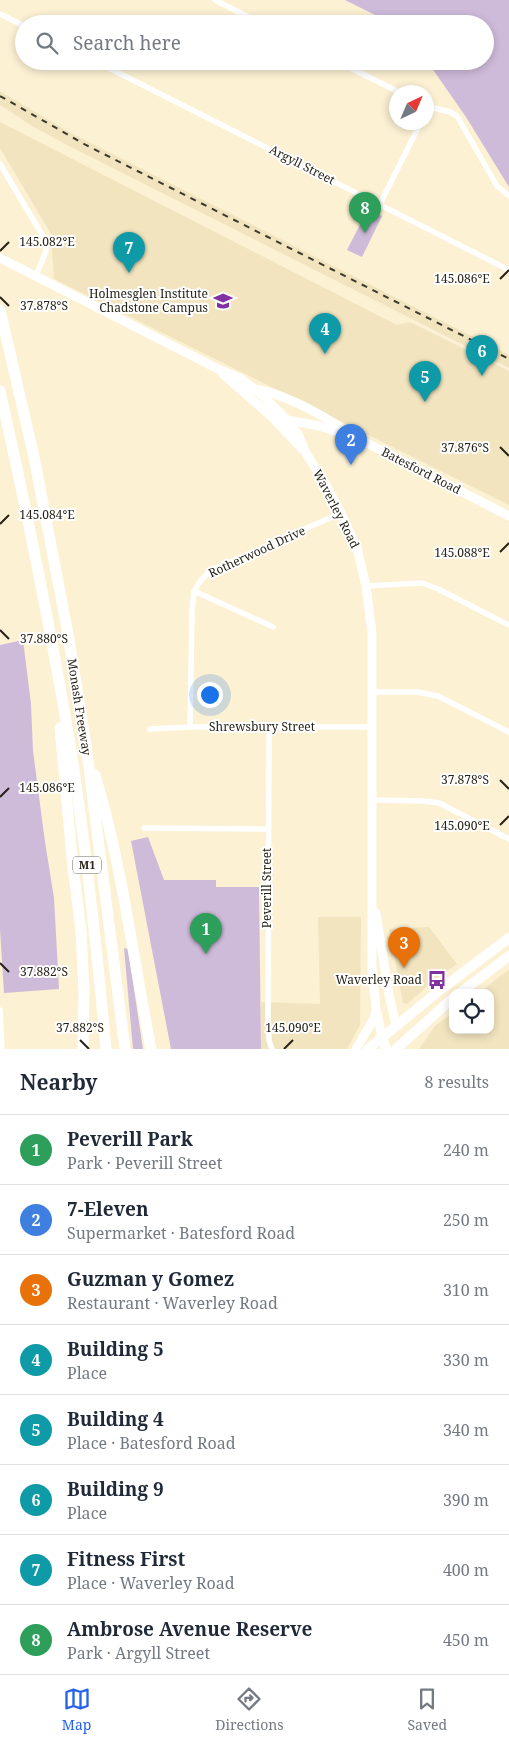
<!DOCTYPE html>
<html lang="en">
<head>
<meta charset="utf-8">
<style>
  :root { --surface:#fff; --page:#f6f6f7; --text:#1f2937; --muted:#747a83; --line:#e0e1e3; --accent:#2563eb }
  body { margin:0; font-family:"Noto Serif",serif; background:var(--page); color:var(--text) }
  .controls { position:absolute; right:15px; bottom:15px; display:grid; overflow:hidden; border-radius:10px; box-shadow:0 2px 8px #0003 }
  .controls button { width:45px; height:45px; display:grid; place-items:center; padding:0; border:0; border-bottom:1px solid var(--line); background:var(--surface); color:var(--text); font:25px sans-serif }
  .compass { position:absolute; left:389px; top:85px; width:45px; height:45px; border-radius:50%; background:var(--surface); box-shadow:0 2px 8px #0003; rotate:44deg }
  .you { position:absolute; left:209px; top:694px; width:18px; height:18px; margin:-12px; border:4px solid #fff; border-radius:50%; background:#1a73e8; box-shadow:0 0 0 8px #1a73e833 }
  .badge { display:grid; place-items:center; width:32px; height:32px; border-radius:50%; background:var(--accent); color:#fff; font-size:16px; font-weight:700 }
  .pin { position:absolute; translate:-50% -41px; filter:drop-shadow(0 1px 2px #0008) }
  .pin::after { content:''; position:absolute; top:26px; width:18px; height:15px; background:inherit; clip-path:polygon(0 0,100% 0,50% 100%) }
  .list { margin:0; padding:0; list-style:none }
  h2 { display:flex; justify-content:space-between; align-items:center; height:65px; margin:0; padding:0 20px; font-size:21px }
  h2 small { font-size:16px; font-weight:400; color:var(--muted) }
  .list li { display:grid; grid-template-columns:32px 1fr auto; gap:15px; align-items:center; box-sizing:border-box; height:70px; padding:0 20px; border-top:1px solid var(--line) }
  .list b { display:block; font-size:19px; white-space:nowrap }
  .list p { margin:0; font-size:16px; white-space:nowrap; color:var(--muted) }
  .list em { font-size:16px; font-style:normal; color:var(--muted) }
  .icon { flex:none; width:28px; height:28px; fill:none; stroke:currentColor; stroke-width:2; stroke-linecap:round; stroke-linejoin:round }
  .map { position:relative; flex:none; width:509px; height:1049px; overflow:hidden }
  .search { position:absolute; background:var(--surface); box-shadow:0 2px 8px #0003; left:15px; right:15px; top:15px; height:55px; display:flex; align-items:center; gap:12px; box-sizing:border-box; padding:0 18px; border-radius:28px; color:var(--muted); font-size:19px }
  .sheet { height:625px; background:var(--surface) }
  nav { display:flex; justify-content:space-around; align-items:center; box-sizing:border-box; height:70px; border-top:1px solid var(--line); background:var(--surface); font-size:14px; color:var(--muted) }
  nav a { display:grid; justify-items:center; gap:2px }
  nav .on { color:var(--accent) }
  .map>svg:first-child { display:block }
  .built { fill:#f1e4bf }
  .green { fill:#cebad9 }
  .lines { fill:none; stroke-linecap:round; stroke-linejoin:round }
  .minor { stroke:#fff; stroke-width:5.5 }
  .secondary { stroke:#fff; stroke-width:9 }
  .primary { stroke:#fff; stroke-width:9 }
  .trunk { stroke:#fff; stroke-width:10 }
  .motorway { stroke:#fff; stroke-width:11 }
  .rail { stroke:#3c382b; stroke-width:2; stroke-dasharray:6 6; stroke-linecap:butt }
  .ticks { fill:none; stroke:#272318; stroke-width:2 }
  .labels { text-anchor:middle; stroke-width:4; stroke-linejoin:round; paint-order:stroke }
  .shield { fill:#fff; stroke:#68655d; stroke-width:1 }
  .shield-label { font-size:11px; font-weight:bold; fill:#272318 }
  .street-label { font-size:12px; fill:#272318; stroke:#fff }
  .poi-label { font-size:12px; fill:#272318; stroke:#fff; text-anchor:end }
  .ticks-label { font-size:12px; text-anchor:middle; fill:#272318; stroke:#fff; stroke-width:4; stroke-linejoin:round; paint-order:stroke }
</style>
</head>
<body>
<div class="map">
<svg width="509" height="1049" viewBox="0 0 509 1049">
  <rect width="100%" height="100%" fill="#fcf1d3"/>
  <!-- built -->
  <path class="built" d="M0,91L71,133L509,355V368L69,146L32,126L0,105Z
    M0,122L397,325L410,322L509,371V505L54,279L51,234L0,148Z
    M318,917H361L360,1025L347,1049H261V1002L320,1004Z
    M429,927L457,964L437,978L407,1004L403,1003L389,929Z
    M509,969V1049H419L435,1026L453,1013V1030H490V993H479Z"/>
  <!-- green -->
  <path class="green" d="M345,0H509V187L466,117L427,61H485V24H393Z
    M368,209L382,216L362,257L347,250Z
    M23,640L31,704L33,751L45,842L54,898L59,989L4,993L0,929V645Z
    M148,837L164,880H216V887H259L261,1049H171L131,841Z
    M124,948L128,949L143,1049H133Z"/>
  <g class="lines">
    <!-- minor -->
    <path class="minor" d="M215,0L262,24
      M0,14L24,26
      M95,61L509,270
      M336,61L399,92
      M426,106L450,112L457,116L497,186L509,196
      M0,164L44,238L46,251L36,276
      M380,204L421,122
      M366,586L422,583L438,589L509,625
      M194,591L273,627
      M373,692H417L438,696L509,732
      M190,727L192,611L194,591L201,580L210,571L341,513
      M269,727L268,1021L269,1040L272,1049
      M150,729L190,727H373
      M373,800L424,801L439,803L509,839
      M144,828L267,829
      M0,1010L2,1049"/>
    <!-- secondary -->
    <path class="secondary" d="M254,389C285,394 319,413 346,431
      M282,419L319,426L357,438L509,516"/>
    <!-- primary -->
    <path class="primary" d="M0,258L220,370L240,378L262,395L284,417L298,434L306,453L326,485L341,513L357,548L366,586L372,633V968L376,1008L382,1037
      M223,374L272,417L302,449
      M376,913L389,995L396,1025
      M356,1049L373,1020L376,1012"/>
    <!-- trunk -->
    <path class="trunk" d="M460,993L509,956
      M382,1037L386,1049
      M368,1049L440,990L509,938
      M396,1049L453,998"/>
    <!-- motorway -->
    <path class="motorway" d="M0,310L34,457L68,634L86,745L125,1049
      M0,391C27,512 52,634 72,757C87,854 97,951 106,1049
      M60,728L73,867L81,930L84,992L83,1049
      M95,775C122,864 133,958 151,1049"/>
    <!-- rail -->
    <path class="rail" d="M0,96L86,145L509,359"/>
  </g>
  <!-- ticks -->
  <path class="ticks" d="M0,251L9,242M500,279L509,270M0,297L9,306M500,447L509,456M0,524L9,515M500,552L509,543M0,630L9,639M500,780L509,789M0,797L9,788M500,825L509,816M0,963L9,972M80,1040L89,1049M284,1049L293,1040"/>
  <!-- icons -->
  <defs>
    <g id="university-bare" transform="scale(1.5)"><path d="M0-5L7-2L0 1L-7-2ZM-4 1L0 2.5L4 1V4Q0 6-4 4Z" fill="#8031a2" stroke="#fff" stroke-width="2.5" paint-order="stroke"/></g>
    <g id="bus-bare" transform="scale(1.5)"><path d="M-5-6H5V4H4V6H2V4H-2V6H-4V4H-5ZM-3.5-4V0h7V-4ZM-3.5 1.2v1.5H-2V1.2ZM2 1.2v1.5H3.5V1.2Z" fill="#8031a2" stroke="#fff" stroke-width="2.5" paint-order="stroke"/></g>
  </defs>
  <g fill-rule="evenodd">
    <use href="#university-bare" x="223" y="301"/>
    <use href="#bus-bare" x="437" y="980"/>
  </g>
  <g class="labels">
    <!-- shield labels -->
    <rect class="shield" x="73" y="856.5" width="28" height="17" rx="4"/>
    <g class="shield-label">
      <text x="87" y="869">M1</text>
    </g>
    <!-- street labels -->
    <g class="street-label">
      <text transform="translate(302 165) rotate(27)" y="4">Argyll Street</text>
      <text transform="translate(421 471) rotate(27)" y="4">Batesford Road</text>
      <text transform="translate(336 509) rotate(63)" y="4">Waverley Road</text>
      <text transform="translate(257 552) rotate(-25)" y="4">Rotherwood Drive</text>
      <text transform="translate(79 707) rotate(81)" y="4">Monash Freeway</text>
      <text x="262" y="731">Shrewsbury Street</text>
      <text transform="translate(267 888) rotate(-90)" y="4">Peverill Street</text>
    </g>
    <!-- poi labels -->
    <g class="poi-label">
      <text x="208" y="298">Holmesglen Institute<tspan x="208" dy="14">Chadstone Campus</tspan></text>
      <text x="422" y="984">Waverley Road</text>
    </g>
  </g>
  <g class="ticks-label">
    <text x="47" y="246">145.082°E</text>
    <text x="462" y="283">145.086°E</text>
    <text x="44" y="310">37.878°S</text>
    <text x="465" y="452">37.876°S</text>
    <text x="47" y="519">145.084°E</text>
    <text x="462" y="557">145.088°E</text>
    <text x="44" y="643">37.880°S</text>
    <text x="465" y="784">37.878°S</text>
    <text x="47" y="792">145.086°E</text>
    <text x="462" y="830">145.090°E</text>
    <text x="44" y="976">37.882°S</text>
    <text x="293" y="1032">145.090°E</text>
    <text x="80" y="1032">37.882°S</text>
  </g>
</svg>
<div class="controls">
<button><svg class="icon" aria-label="locate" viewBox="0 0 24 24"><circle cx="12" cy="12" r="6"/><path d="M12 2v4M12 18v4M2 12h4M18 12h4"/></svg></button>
</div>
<svg class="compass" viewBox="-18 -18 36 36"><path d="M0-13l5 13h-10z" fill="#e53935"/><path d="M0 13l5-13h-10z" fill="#747a83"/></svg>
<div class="you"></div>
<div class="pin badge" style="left:206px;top:954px;background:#2e9e5b">1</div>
<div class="pin badge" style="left:351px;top:465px;background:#3f7fe0">2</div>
<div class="pin badge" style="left:404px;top:968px;background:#e8710a">3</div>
<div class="pin badge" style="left:325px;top:354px;background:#0f9aa8">4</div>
<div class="pin badge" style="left:425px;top:402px;background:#0f9aa8">5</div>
<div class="pin badge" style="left:482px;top:376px;background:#0f9aa8">6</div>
<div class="pin badge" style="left:129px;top:273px;background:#0f9aa8">7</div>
<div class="pin badge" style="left:365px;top:233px;background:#2e9e5b">8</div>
<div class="search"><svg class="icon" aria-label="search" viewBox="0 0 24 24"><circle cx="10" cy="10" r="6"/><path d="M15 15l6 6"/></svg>Search here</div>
</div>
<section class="sheet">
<h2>Nearby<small>8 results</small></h2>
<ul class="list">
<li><span class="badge" style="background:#2e9e5b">1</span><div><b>Peverill Park</b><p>Park · Peverill Street</p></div><em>240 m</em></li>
<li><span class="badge" style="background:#3f7fe0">2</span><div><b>7-Eleven</b><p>Supermarket · Batesford Road</p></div><em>250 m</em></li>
<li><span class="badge" style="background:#e8710a">3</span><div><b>Guzman y Gomez</b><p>Restaurant · Waverley Road</p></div><em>310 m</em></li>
<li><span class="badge" style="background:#0f9aa8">4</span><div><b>Building 5</b><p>Place</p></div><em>330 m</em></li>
<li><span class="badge" style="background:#0f9aa8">5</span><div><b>Building 4</b><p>Place · Batesford Road</p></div><em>340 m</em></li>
<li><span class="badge" style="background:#0f9aa8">6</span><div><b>Building 9</b><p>Place</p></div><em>390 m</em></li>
<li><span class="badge" style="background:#0f9aa8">7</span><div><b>Fitness First</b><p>Place · Waverley Road</p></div><em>400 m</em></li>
<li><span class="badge" style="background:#2e9e5b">8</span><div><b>Ambrose Avenue Reserve</b><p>Park · Argyll Street</p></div><em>450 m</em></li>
</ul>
</section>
<nav>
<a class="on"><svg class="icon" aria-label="map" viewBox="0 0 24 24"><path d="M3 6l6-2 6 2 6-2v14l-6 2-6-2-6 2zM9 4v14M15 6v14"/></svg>Map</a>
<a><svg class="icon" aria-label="directions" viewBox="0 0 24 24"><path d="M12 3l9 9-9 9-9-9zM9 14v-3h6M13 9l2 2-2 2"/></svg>Directions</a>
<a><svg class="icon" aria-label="saved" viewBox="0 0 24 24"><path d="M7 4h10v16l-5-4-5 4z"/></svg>Saved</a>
</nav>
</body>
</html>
